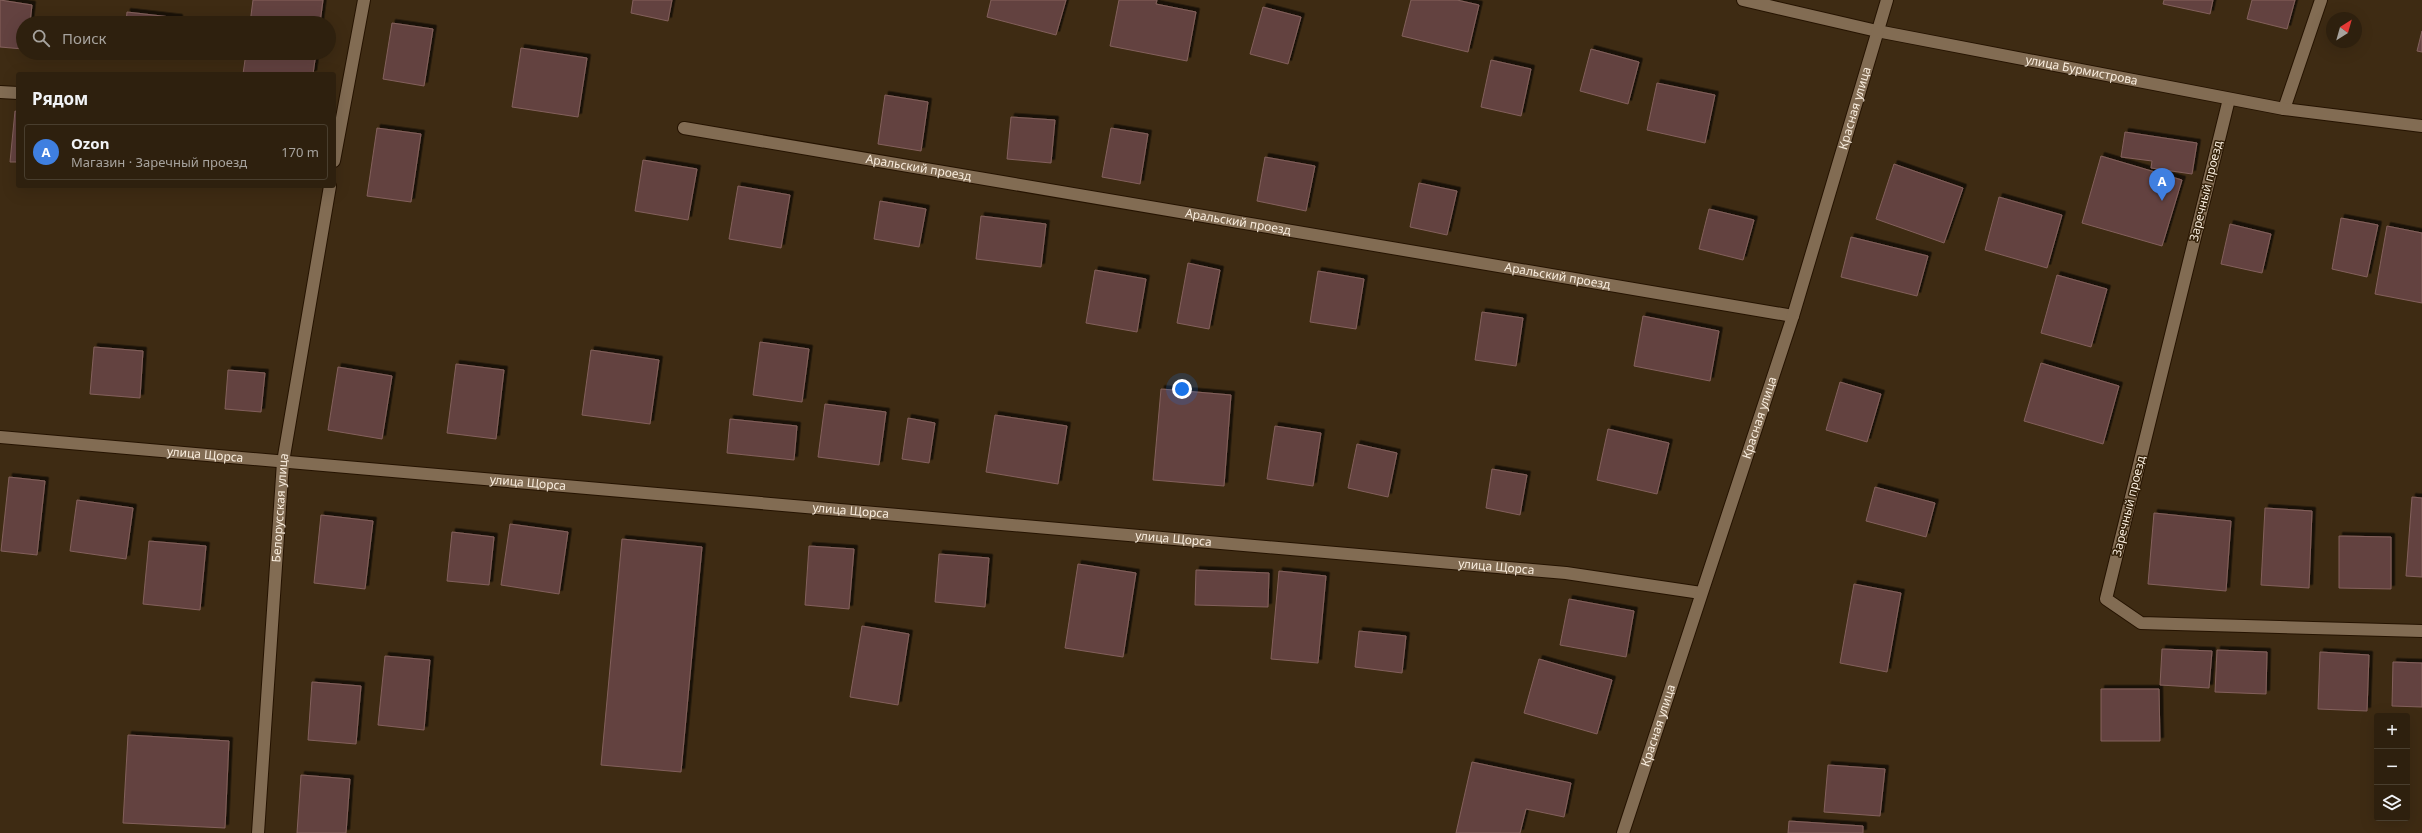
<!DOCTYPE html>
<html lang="ru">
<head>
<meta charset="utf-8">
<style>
  :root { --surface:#2e200e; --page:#3a2d1c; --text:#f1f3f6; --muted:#a7a39e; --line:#493e2e; --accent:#bca0f2 }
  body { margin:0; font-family:"Noto Sans",sans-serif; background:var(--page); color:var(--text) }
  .controls { position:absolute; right:12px; bottom:12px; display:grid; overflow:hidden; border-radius:4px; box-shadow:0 4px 16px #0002 }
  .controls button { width:36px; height:36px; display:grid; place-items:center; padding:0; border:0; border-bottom:1px solid var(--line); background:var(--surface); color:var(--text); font:20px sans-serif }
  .compass { position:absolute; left:2326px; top:12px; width:36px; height:36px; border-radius:50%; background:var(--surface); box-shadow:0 4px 16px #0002; rotate:37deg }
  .you { position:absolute; left:1182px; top:389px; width:14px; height:14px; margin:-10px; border:3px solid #fff; border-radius:50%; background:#1a73e8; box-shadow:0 0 0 6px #1a73e833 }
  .badge { display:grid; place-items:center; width:26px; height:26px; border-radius:50%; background:var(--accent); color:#fff; font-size:13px; font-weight:700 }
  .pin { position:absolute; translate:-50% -33px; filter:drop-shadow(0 1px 2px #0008) }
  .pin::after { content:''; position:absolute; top:21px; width:14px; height:12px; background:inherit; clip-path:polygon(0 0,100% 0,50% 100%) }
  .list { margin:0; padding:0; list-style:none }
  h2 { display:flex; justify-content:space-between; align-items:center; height:52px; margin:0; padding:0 16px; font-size:17px }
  h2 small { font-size:13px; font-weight:400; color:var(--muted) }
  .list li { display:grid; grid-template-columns:26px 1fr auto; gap:12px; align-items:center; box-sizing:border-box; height:56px; margin:0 8px 8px; padding:0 8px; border:1px solid var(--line); border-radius:4px }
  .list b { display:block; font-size:15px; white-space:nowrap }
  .list p { margin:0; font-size:13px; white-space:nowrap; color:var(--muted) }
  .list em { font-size:13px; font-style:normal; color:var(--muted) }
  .icon { flex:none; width:22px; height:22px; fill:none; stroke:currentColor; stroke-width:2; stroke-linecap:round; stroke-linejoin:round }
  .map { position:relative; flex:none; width:2422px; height:833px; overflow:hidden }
  .search { position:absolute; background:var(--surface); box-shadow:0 4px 16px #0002; left:16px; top:16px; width:320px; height:44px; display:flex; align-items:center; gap:10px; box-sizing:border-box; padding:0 14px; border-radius:22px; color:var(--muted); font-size:15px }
  .panel { position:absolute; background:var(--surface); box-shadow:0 4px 16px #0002; left:16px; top:72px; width:320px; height:116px; border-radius:4px }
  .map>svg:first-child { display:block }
  .building { fill:#644340; stroke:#83605c; filter:url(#shadow) }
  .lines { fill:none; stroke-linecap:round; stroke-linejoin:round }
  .street-casing { stroke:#251300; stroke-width:14 }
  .secondary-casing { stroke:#251300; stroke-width:14 }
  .street { stroke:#826c53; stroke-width:12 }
  .secondary { stroke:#826c53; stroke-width:12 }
  .labels { text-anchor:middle; stroke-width:3; stroke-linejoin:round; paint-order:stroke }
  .street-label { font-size:12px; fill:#f9edde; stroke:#342109 }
</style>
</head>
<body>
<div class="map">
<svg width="2422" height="833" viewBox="0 0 2422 833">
  <defs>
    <filter id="shadow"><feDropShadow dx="3.5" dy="-3.5" stdDeviation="0" flood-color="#0009"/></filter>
  </defs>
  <rect width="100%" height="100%" fill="#3e2b13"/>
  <!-- building -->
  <path class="building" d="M0,0L32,5L30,23H23V49L0,47Z
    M253,0H323L320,23H250Z
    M633,0H672L668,21L631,13Z
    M991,0H1066L1056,35L987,17Z
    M1119,0H1157L1156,4L1196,12L1187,61L1110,46Z
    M1411,0H1457L1479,5L1468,52L1402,36Z
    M2164,0H2213L2210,14L2163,4Z
    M2252,0H2295L2287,29L2247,19Z
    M1263,7L1301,17L1288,64L1250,54Z
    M127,12L179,18V23H126Z
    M392,23L433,29L424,86L383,79Z
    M2422,31V52L2417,51Z
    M521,48L587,58L578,117L512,107Z
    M1591,49L1639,62L1628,104L1580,91Z
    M123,53H175L174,59Z
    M246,53H316L313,74H243Z
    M1491,60L1531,69L1521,116L1481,107Z
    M1657,83L1715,95L1705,143L1647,130Z
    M885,95L928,102L921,151L878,144Z
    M15,111L18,112V162H10Z
    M1011,117L1055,120L1051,163L1007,159Z
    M377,128L421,134L411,202L367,196Z
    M1111,128L1148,134L1140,184L1102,177Z
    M2125,132L2197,143L2192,174L2151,168L2152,161L2121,157Z
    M2101,156L2182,180L2162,246L2082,223Z
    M1265,157L1315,166L1306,211L1257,201Z
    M643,160L697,169L688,220L635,211Z
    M1894,164L1963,188L1944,243L1876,219Z
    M1419,183L1457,191L1447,235L1410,227Z
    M738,186L790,195L781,248L729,239Z
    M1999,197L2062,215L2047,268L1985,250Z
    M880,201L926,209L919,247L874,239Z
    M1709,209L1754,220L1743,260L1699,249Z
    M981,216L1046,224L1041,267L976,259Z
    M2341,218L2378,225L2367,277L2332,269Z
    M2230,224L2271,234L2262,273L2221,264Z
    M2387,226L2422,233V303L2375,294Z
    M1851,237L1928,256L1917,296L1841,277Z
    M1188,263L1220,270L1209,329L1177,323Z
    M1095,270L1146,279L1137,332L1086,323Z
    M1318,271L1364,279L1356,329L1310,322Z
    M2057,275L2107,289L2091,347L2041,333Z
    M1482,312L1523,318L1516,366L1475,360Z
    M1643,316L1719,331L1710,381L1634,366Z
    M760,342L809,349L802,402L753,395Z
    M94,347L143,351L140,398L90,394Z
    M591,350L659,360L650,424L582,415Z
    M2041,363L2119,386L2103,444L2024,421Z
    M456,364L504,370L496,439L447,433Z
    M338,367L392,376L382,439L328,430Z
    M228,370L265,373L261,412L225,409Z
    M1840,382L1881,394L1867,442L1826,430Z
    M1161,389L1231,395L1224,486L1153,480Z
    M825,404L886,412L879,465L818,457Z
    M995,415L1067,426L1058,484L986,472Z
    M908,418L935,423L929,463L902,459Z
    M730,419L797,426L794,460L727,453Z
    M1275,426L1321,433L1313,486L1267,479Z
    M1608,429L1669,443L1657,494L1597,480Z
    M1357,444L1397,453L1388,497L1348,488Z
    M1492,469L1527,475L1520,515L1486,508Z
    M9,477L45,481L37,555L1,551Z
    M1875,487L1935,503L1926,537L1866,521Z
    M2412,497L2422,498V577L2406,576Z
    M77,500L133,508L126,559L70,551Z
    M2265,508L2312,511L2309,588L2261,585Z
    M2154,513L2231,521L2226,591L2148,584Z
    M321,515L373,521L365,589L314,583Z
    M510,524L568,532L559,594L501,585Z
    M452,532L494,537L489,585L447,581Z
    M2339,536L2391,537V589L2339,588Z
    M622,539L702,547L681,772L601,765Z
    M149,541L206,546L200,610L143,604Z
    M809,546L854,549L849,609L805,605Z
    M939,554L989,558L985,607L935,602Z
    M1078,564L1136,573L1123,657L1065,648Z
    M1196,570L1269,573L1268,607L1195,605Z
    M1279,571L1326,576L1318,663L1271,659Z
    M1854,584L1901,593L1887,672L1840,663Z
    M1569,599L1634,611L1626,657L1560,645Z
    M862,626L909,634L898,705L850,697Z
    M1359,631L1406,636L1402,673L1355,667Z
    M2162,649L2212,651L2209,688L2160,685Z
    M2217,650L2267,652L2266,694L2215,692Z
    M2320,652L2369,655L2367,711L2318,709Z
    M385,656L430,660L424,730L378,725Z
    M1539,659L1612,680L1597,734L1524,713Z
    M2393,662L2422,663V707L2392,706Z
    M312,682L361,686L356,744L308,740Z
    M2101,689H2159L2160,741H2101Z
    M128,735L229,741L225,828L123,823Z
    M1472,762L1571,783L1564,817L1526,809L1520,833H1456Z
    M1828,765L1885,769L1880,816L1824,812Z
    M301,775L350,779L346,833H297Z
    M1789,821L1863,826V833H1788Z"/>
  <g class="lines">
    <!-- street casing -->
    <g class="street-casing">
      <g id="street">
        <path d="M0,92L18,93"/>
        <path d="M2229,99L2106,599L2141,623L2422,631"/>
        <path d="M2284,109L2321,0"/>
        <path id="s1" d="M684,128L1793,316"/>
        <path d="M334,161L364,0"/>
        <path id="s2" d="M0,437L1566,573L1701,593"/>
        <path id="s3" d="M258,833L283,462L330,186"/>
      </g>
    </g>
    <!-- secondary casing -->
    <g class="secondary-casing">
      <g id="secondary">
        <path id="s4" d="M1743,0L1877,31L2284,109L2422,126"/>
        <path id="s5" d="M1623,833L1793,316L1887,0"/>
      </g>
    </g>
    <!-- street -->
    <use href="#street" class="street"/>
    <!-- secondary -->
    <use href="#secondary" class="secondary"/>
  </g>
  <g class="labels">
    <!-- street labels -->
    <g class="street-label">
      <text dy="4" stroke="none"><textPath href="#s4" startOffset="346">улица Бурмистрова</textPath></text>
      <text dy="4" stroke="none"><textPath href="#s5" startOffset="761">Красная улица</textPath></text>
      <text dy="4" stroke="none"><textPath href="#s1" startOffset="238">Аральский проезд</textPath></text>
      <text transform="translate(2206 191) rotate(-76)" y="4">Заречный проезд</text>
      <text dy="4" stroke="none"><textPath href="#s1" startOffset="562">Аральский проезд</textPath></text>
      <text dy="4" stroke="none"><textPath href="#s1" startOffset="886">Аральский проезд</textPath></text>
      <text dy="4" stroke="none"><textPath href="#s5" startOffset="437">Красная улица</textPath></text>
      <text dy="4" stroke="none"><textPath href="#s2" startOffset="206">улица Щорса</textPath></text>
      <text dy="4" stroke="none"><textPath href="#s2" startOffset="530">улица Щорса</textPath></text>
      <text transform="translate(2129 506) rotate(-76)" y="4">Заречный проезд</text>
      <text dy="4" stroke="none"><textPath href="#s3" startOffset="326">Белорусская улица</textPath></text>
      <text dy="4" stroke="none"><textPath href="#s2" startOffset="854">улица Щорса</textPath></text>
      <text dy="4" stroke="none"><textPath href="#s2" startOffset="1178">улица Щорса</textPath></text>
      <text dy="4" stroke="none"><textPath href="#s2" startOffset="1502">улица Щорса</textPath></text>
      <text dy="4" stroke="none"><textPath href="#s5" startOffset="113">Красная улица</textPath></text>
    </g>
  </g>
</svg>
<div class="controls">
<button>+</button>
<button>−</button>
<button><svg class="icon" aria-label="layers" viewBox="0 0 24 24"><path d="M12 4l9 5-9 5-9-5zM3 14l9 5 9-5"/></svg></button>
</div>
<svg class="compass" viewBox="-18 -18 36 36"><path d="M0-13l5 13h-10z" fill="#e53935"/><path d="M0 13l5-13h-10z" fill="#a7a39e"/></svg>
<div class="you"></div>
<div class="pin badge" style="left:2162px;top:201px;background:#3f7fe0">A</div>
<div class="search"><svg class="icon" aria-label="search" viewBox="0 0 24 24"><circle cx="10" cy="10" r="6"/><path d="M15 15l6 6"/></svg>Поиск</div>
<section class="panel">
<h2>Рядом<small></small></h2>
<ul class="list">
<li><span class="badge" style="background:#3f7fe0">A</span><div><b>Ozon</b><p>Магазин · Заречный проезд</p></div><em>170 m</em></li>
</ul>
</section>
</div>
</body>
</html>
